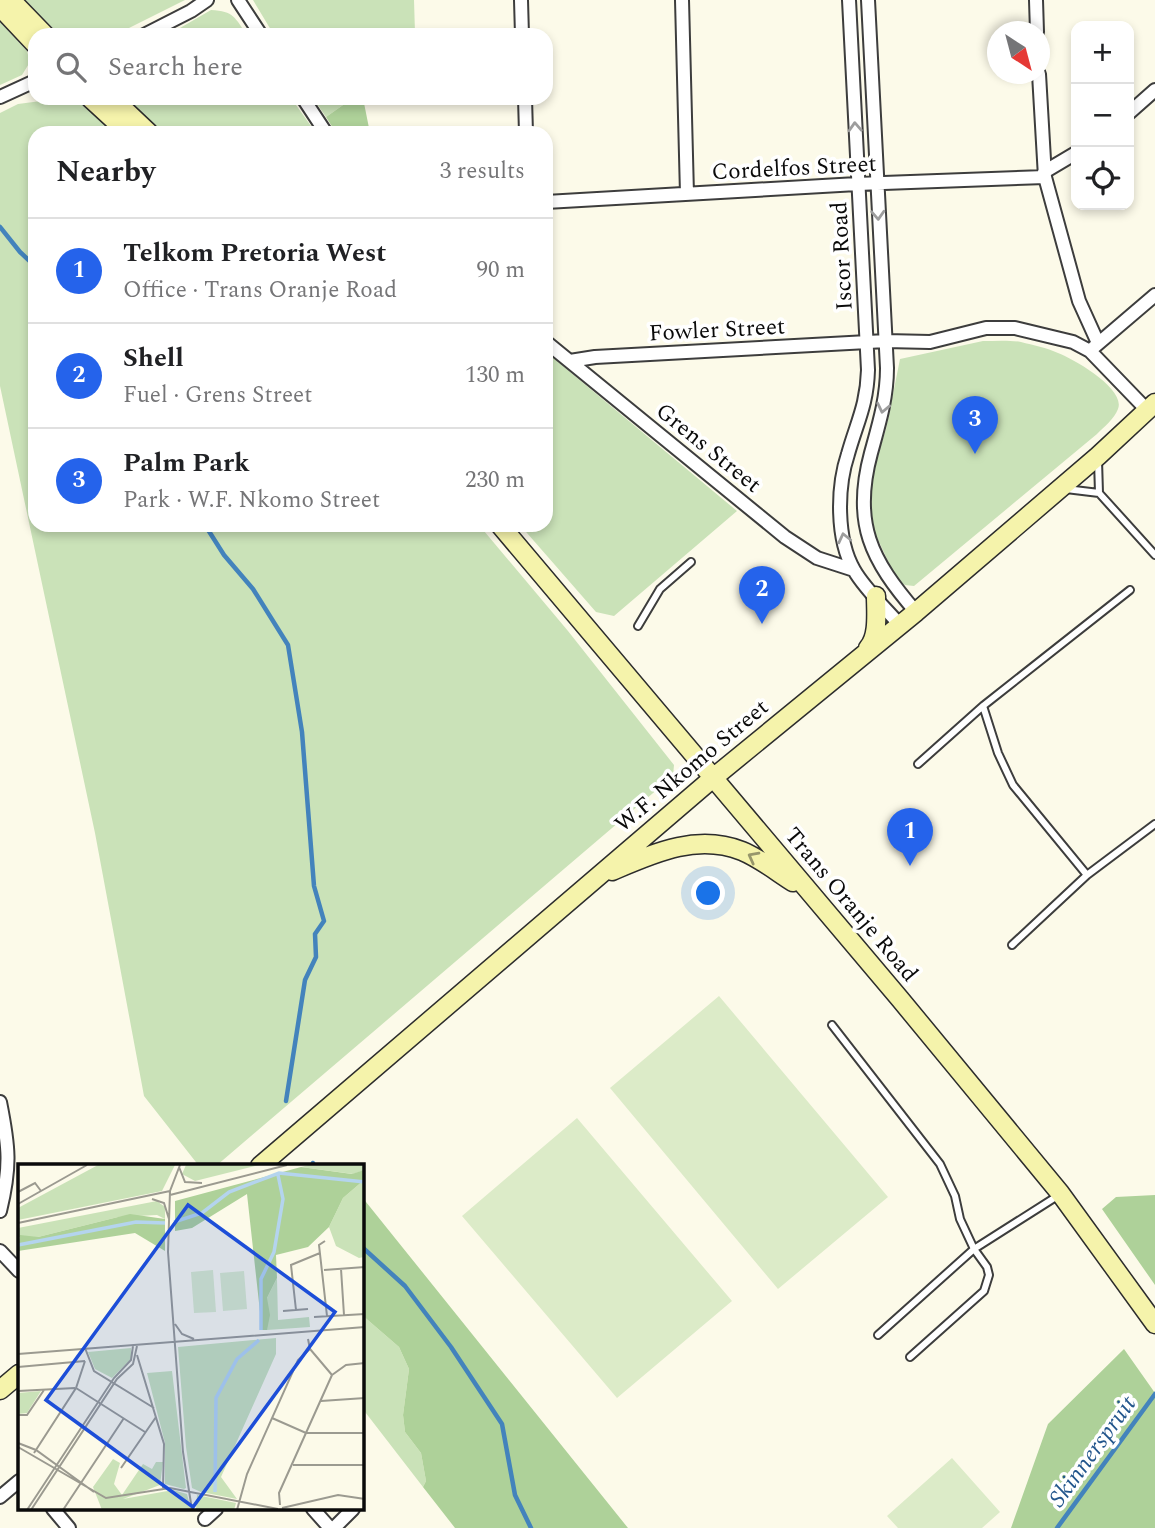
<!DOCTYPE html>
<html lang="en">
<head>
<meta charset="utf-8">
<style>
  :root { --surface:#fff; --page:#f2f2f2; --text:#202124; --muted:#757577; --line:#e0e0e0; --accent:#2563eb }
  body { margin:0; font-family:Spectral,serif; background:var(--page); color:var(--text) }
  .controls { position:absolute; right:21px; top:21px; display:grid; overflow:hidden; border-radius:14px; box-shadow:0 4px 10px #0003 }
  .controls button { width:63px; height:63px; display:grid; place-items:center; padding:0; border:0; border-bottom:2px solid var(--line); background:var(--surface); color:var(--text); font:35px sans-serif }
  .compass { position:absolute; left:987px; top:21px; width:63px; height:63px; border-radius:50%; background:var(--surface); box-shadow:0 4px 10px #0003; rotate:144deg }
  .you { position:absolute; left:709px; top:894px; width:24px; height:24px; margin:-18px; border:5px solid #fff; border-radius:50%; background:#1a73e8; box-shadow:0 0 0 10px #1a73e833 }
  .badge { display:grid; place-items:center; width:46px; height:46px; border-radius:50%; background:var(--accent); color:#fff; font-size:23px; font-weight:700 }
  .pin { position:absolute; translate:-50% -58px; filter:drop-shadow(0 2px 4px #0008) }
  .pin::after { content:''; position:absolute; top:37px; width:24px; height:21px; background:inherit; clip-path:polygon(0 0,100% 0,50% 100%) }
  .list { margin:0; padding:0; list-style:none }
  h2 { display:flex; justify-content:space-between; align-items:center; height:91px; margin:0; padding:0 28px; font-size:30px }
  h2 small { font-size:23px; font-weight:400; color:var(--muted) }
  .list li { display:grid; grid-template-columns:46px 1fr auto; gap:21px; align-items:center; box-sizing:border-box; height:105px; padding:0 28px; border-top:2px solid var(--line) }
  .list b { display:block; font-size:26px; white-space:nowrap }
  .list p { margin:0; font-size:23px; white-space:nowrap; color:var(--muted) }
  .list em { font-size:23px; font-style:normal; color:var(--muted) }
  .icon { flex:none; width:38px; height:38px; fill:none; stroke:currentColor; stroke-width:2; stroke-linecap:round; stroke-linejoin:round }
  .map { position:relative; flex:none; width:1155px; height:1528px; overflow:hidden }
  .search { position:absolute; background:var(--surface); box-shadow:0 4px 10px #0003; left:28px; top:28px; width:525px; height:77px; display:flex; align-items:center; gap:18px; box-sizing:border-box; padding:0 24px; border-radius:21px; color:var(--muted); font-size:26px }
  .panel { position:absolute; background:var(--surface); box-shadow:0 4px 10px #0003; left:28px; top:126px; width:525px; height:406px; border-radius:21px }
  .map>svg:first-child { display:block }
  .green { fill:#cae2b8 }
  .forest { fill:#aed199 }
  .pitch { fill:#dcebc8 }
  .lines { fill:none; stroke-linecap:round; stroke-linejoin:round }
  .stream { stroke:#4383bc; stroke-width:4.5 }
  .lane-casing { stroke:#3d3d3d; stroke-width:10 }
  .street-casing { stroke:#3d3d3d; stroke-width:16 }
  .secondary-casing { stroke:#2c2c2c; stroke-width:21 }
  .lane { stroke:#fff; stroke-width:6 }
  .street { stroke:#fff; stroke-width:12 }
  .secondary { stroke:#f5f3ab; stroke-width:18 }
  .oneway { stroke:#9d9d9d }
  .oneway2 { stroke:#97966b }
  .labels { text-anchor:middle; stroke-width:7; stroke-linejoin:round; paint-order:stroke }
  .street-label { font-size:23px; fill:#0a0a0a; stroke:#fff }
  .water-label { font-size:24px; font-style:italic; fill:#23568c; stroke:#fff }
  .inset-river { fill:none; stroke:#b4d4ee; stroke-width:3.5 }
  .inset-road { fill:none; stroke:#9b9a90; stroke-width:2 }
  .view { fill:#1d4ed8; fill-opacity:0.15; stroke:#1d4ed8; stroke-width:3.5 }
  .inset-edge { fill:none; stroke:#0a0a0a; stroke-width:3.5 }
</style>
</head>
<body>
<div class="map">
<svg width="1155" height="1528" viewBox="0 0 1155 1528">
  <rect width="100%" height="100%" fill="#fcfae9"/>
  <!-- green -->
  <path class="green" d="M24,0H185L115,35H60Z
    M253,0H414L415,33L396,35H274Z
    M211,10C234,11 235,18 247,35H168Z
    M0,22L27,51L30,62L22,75L0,85Z
    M64,98H79L114,133H35V525H479L568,631L674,765L673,776L216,1166H199L144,1096L95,833L0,386V113L18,104Z
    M124,98H291L316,133H158Z
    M313,98H353L326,117Z
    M983,341C995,341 1009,340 1021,342C1033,345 1047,348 1058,353C1074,359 1126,389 1118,409C1114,419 1104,427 1097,434L914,586L905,585L897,580L872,527L870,503L872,474L886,429L900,359Z
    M546,352L737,511L614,616L596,612L520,525H546Z
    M362,1315L399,1347L409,1369L403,1415L405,1432L421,1453L426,1481L423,1487L362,1408Z"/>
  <!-- forest -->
  <path class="forest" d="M353,98H363L370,133H336L326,117Z
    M1155,1195V1285L1102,1209L1116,1197Z
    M362,1197L628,1528H455L423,1487L426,1481L421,1453L405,1432L403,1415L409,1369L399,1347L362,1315Z
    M1124,1349L1155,1393V1528H1011L1048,1424Z"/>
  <!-- pitch -->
  <path class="pitch" d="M719,996L888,1197L778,1289L610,1088Z
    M577,1118L732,1301L617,1398L462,1216Z
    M952,1458L1000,1512L982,1528H898L887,1516Z"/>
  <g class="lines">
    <!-- stream -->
    <path class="stream" d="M0,227L20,252L35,266
      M205,525L224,555L253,589L288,645L302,732L314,886L324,921L315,934L316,957L305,980L286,1101
      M313,1163L314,1166
      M362,1247L405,1286L451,1347L502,1424L515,1495L531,1528
      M1057,1528L1155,1394"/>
    <!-- lane casing -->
    <g class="lane-casing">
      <path id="lane" d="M1098,460L1099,493L1155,555
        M1066,489L1099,493
        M638,626L660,589L691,562
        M983,706L1130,590
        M918,764L983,706L998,753L1013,785L1087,875
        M1012,945L1087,875L1155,824
        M832,1025L940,1164L955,1196L960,1219L974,1249L987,1267L989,1275L984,1291L910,1357
        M878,1335L974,1249L1059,1195"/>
    </g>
    <!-- street casing -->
    <g class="street-casing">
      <path id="street" d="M238,0L261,35
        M521,0L522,35
        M682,0L687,194
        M849,0L868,370C867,405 857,422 848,454C837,487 836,539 854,570C864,588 886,609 900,625
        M868,0L887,368C887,398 879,424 871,453C852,523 871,560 916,612
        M1036,0L1037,32
        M144,35L191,11L207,0
        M1039,74L1045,177L1079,301L1098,343
        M0,97L35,81
        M303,98L326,133
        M525,98L526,133
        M1129,113L1155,90
        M1044,172L1076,153
        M546,202L857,184L1045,177
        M546,342L785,537L817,558L854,570
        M1093,348L1155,295
        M570,361L595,357L886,341L930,342L986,328H1015L1073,342L1090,351L1147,410
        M0,1102C9,1147 11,1166 0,1211
        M0,1251L19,1271
        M0,1497L19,1481
        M53,1509L69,1528
        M313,1509L330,1528
        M205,1519L216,1509
        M334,1528L353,1509"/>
    </g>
    <!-- secondary casing -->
    <g class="secondary-casing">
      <path id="secondary" d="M11,0L45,35
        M0,7L35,44
        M90,98L128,133
        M112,98L149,133
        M500,525L900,999L1060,1193L1155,1324
        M868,648C879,636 876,612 876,596
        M612,871C654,853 697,833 742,851C761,859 777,872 793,882
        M260,1166L713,778L916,612L1098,456L1155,403
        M0,1390L19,1374"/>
    </g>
    <!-- lane -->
    <use href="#lane" class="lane"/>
    <!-- street -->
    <use href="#street" class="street"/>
    <!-- secondary -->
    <use href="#secondary" class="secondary"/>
  </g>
  <!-- one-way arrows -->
  <defs><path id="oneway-chevron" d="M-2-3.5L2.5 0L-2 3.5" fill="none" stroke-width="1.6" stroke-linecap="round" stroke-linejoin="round" transform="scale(1.75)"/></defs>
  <g class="oneway">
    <use href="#oneway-chevron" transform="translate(855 127) rotate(-93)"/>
    <use href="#oneway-chevron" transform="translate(878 215) rotate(87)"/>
    <use href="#oneway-chevron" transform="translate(883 408) rotate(102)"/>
    <use href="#oneway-chevron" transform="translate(844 538) rotate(-103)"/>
  </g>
  <use class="oneway2" href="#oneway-chevron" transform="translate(753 857) rotate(-152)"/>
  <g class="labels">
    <!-- street labels -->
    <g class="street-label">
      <text transform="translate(794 167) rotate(-3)" y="8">Cordelfos Street</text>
      <text transform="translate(841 256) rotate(-93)" y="8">Iscor Road</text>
      <text transform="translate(717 329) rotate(-3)" y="8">Fowler Street</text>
      <text transform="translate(709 447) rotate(39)" y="8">Grens Street</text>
      <text transform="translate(691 765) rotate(-40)" y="8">W.F. Nkomo Street</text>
      <text transform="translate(852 904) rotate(50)" y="8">Trans Oranje Road</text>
    </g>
    <!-- water labels -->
    <g class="water-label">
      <text transform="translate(1092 1451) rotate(-54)" y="8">Skinnerspruit</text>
    </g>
  </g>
  <!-- overview -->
  <g transform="translate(18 1164)">
    <rect width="346" height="346" fill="#fcfae9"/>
    <path d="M80,1H157L144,27L0,56V44ZM168,1H241L177,17L164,10ZM291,1H346L347,6L335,10L283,3ZM346,16V93L341,94L318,82L311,63L325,34ZM139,37L147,43V55L139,51L100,53L20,73H0V64ZM259,114L260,156L291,153L292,163L249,166V134ZM258,174V190L203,313L219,335L183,328L174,324L168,283L160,183ZM113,184V195L94,214L77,205L70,188ZM154,207L168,324L166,325L147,320V279L129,209ZM23,227L9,249L0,250V229ZM95,295L102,299L96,320L104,331L125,300L134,305L138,298H145L142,321L105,335L155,326L169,330L173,346H84L75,323ZM179,331L218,339L216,346H178Z" fill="#cae2b8"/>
    <path d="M283,3L334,10L346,6V16L325,34L311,63L290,83L258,91L259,114L249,134L252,151L249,166H244L229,30L174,64L157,67V37ZM112,50L147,55V87L117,69L0,87L2,71L20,73Z" fill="#aed199"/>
    <path d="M195,106L198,148L176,149L173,108ZM226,107L229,145L205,147L202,109Z" fill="#dcebc8"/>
    <path class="inset-river" d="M156,58L184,49L211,28L261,9L347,18M0,81L118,58L147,59M243,166V115L256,88L265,35L260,11M197,328L198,234L219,195L241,176"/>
    <path class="inset-road" d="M162,1L152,27L150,88L165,288L174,346M161,3L167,18L184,19M0,28L17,19L23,27M152,31L269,1M134,35L146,39L151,55M0,40L69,1M0,59L152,27M307,77L301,81L309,152M323,105L326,151M306,106L347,103M278,146L273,101L302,89M265,147L290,145M296,153L347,150M157,160L164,170L176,175M290,175L292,185L314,211M67,184L76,207L136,244M0,190L347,163M119,191L146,280L145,324M0,203L67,197M314,211L328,201L347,199M58,224L127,268M0,227L57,224M303,237L347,234M0,251H9L26,226M254,254L288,269H347M0,279L18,286L76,328M0,283L88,334L152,324L260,345M16,289L58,224L67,197M275,301H347M103,304L138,253M262,341L261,329L314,211M264,344L320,331L347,335M9,346L96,214L113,196L115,182M13,346L99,215L115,200L119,182M45,346L106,254M219,346L229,310L280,196L292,185"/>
    <path class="view" d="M170,41L317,148L175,343L28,236Z"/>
    <rect width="346" height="346" class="inset-edge"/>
  </g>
</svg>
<div class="controls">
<button>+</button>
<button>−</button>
<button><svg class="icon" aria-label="locate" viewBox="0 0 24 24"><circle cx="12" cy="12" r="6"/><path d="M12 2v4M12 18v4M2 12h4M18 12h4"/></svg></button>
</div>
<svg class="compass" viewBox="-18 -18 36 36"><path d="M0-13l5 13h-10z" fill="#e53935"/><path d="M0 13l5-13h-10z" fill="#757577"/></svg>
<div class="you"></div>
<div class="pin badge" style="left:910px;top:866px">1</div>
<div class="pin badge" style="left:762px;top:624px">2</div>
<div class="pin badge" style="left:975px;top:454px">3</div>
<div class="search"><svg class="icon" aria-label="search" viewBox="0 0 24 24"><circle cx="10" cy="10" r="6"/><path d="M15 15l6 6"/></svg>Search here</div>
<section class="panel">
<h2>Nearby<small>3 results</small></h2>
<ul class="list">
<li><span class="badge">1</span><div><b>Telkom Pretoria West</b><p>Office · Trans Oranje Road</p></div><em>90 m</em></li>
<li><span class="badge">2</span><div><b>Shell</b><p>Fuel · Grens Street</p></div><em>130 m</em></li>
<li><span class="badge">3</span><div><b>Palm Park</b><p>Park · W.F. Nkomo Street</p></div><em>230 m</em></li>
</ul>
</section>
</div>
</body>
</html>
